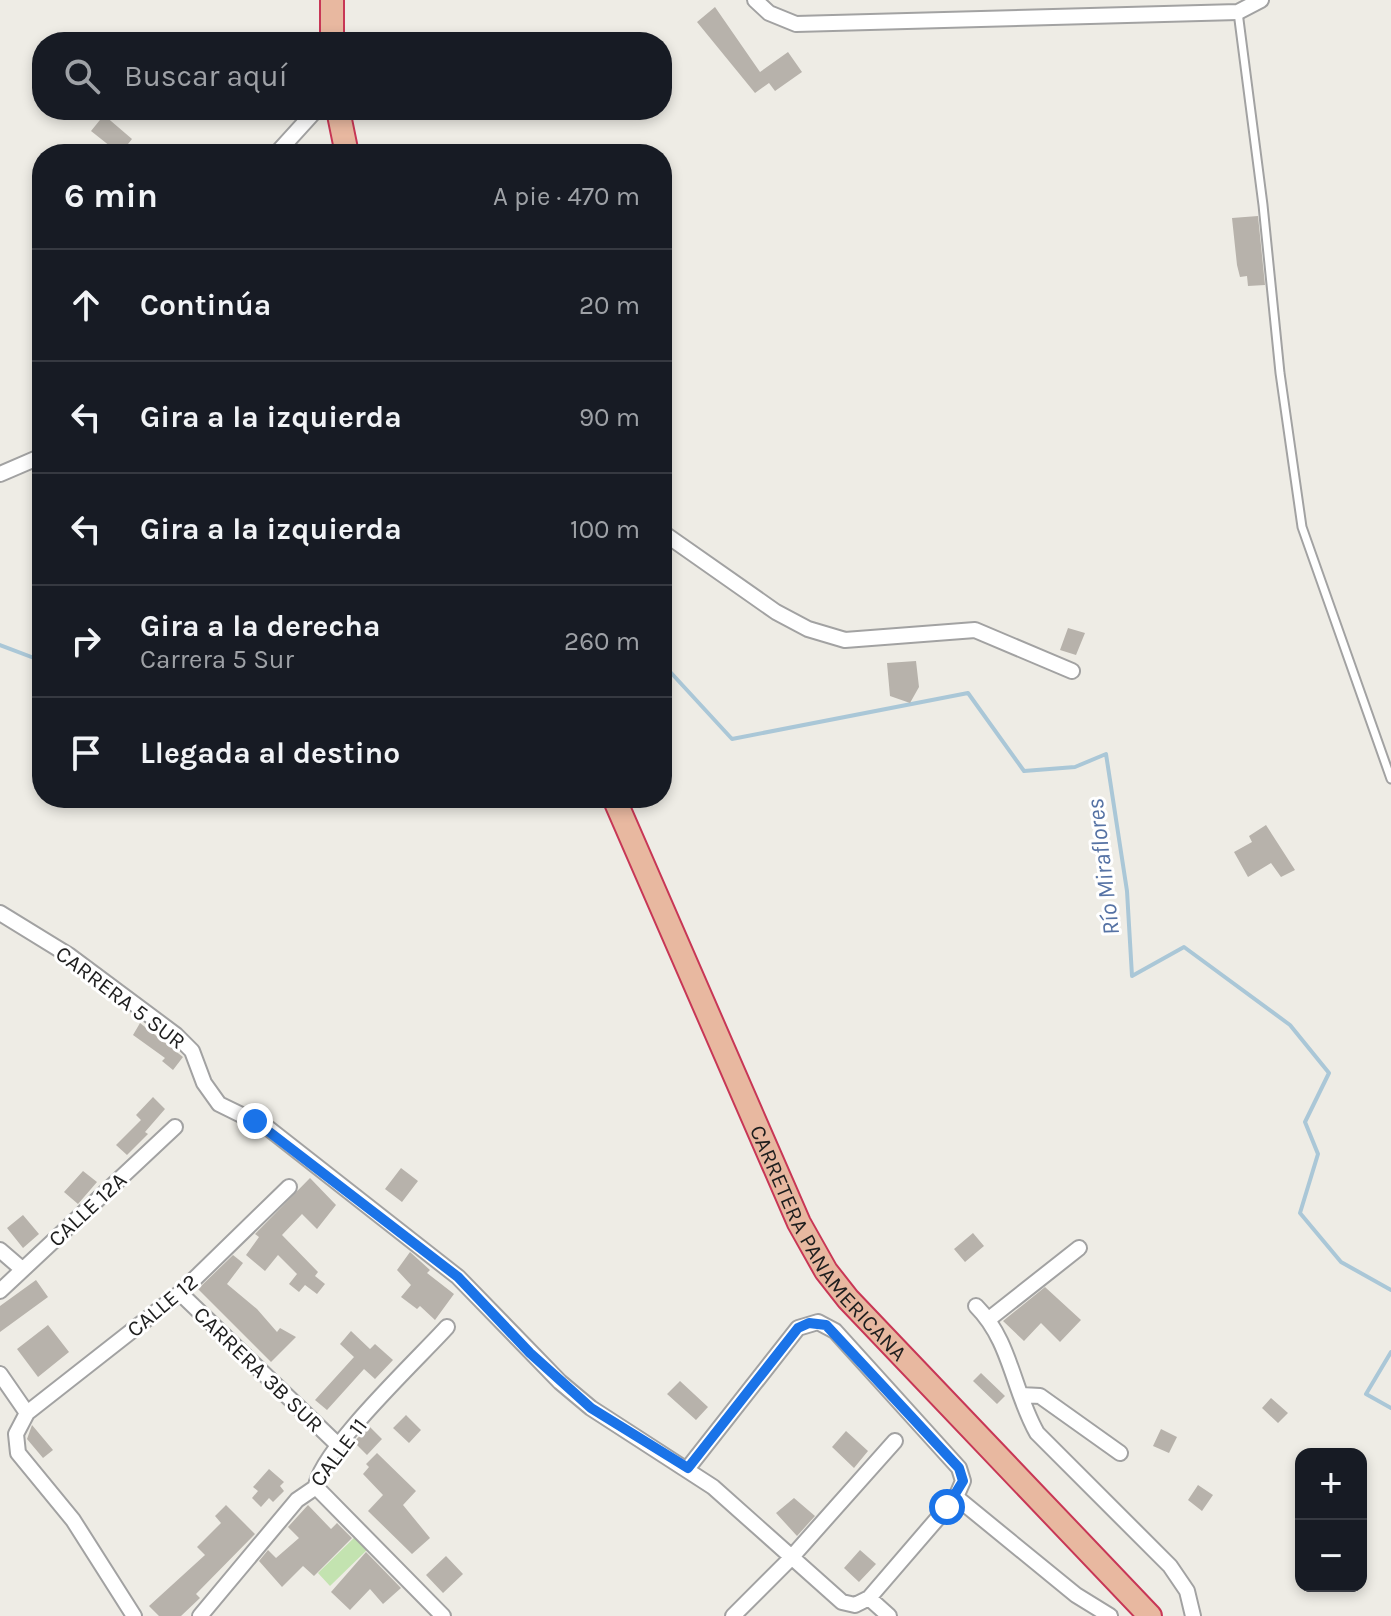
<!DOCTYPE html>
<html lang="es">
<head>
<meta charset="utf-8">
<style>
  :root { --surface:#171b24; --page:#20242c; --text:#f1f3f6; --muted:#9ea1a6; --line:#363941 }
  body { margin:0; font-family:Karla,sans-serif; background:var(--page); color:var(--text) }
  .controls { position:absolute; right:24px; bottom:24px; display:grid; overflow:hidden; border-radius:16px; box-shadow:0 4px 12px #0003 }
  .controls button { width:72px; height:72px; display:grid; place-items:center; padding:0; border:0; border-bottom:2px solid var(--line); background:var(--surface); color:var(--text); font:40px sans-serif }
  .stop { position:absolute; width:24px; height:24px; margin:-18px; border:6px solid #1a73e8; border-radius:50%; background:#fff }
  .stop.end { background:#1a73e8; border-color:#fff; box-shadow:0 2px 8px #0008 }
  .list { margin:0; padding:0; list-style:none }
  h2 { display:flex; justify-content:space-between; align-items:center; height:104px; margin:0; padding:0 32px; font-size:34px }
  h2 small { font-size:26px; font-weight:400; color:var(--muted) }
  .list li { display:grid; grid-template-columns:52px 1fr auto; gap:24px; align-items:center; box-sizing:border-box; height:112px; padding:0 32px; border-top:2px solid var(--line) }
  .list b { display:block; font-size:30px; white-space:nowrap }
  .list p { margin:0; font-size:26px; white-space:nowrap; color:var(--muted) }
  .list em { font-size:26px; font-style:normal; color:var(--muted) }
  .icon { flex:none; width:44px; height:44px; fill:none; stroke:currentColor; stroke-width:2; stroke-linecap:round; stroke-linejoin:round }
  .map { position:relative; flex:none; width:1391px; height:1616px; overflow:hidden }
  .search { position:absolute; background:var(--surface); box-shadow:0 4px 12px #0003; left:32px; top:32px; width:640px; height:88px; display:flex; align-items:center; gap:20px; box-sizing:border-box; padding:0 28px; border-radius:32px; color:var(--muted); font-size:30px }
  .panel { position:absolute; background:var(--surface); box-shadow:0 4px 12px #0003; left:32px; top:144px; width:640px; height:664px; border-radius:32px }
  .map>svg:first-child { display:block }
  .grass { fill:#c3e3b0 }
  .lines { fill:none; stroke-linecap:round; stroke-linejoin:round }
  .stream { stroke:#aac7d7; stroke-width:4 }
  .building { fill:#b7b2ab }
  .service-casing { stroke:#a2a2a2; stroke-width:11 }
  .minor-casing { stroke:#a2a2a2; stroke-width:18 }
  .trunk-casing { stroke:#c83756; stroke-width:26 }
  .service { stroke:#fff; stroke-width:7 }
  .minor { stroke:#fff; stroke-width:14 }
  .trunk { stroke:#e8b8a0; stroke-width:22 }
  .route { stroke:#1a73e8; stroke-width:10 }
  .labels { text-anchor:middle; stroke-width:6; stroke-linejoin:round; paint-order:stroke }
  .street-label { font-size:22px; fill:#1e1e1e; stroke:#fff }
  .water-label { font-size:24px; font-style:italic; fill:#5572a4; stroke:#fff }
</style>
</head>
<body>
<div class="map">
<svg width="1391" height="1616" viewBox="0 0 1391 1616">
  <rect width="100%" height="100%" fill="#eeece5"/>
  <!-- grass -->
  <path class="grass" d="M359,1533L371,1546L330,1586L318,1573Z"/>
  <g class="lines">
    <!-- stream -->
    <path class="stream" d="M0,645L42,661
      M662,663L732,739L968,693L1024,771L1075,767L1106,754L1127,891L1132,976L1184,947L1290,1025L1329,1073L1305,1122L1318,1154L1300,1213L1341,1262L1391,1290
      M1391,1352L1366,1394L1391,1408"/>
  </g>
  <!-- building -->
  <path class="building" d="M715,7L760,72L788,52L802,72L775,91L769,83L755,93L697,22Z
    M104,115L132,139L120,154L91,131Z
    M1258,216L1265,285L1248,286L1247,276L1240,277L1237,265L1232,218Z
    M1068,628L1085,633L1076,655L1060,650Z
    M916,661L919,687L910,703L890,696L887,663Z
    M1266,825L1295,870L1281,877L1271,863L1248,877L1234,852L1252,842L1249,836Z
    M140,1023L183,1057L173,1070L162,1061L165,1058L133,1035Z
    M153,1097L165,1109L145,1132L148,1134L127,1155L116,1145L141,1120L136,1115Z
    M401,1168L418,1181L402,1202L385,1189Z
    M83,1171L97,1182L78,1204L64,1192Z
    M310,1178L336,1205L317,1229L302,1214L282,1235L318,1272L315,1276L325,1284L317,1294L305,1285L299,1292L289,1284L297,1274L278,1255L265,1271L246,1255L259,1237L255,1234Z
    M23,1215L39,1234L23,1248L7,1228Z
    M973,1233L984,1246L965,1262L954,1249Z
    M410,1252L430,1270L427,1273L454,1294L435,1320L420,1306L417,1309L401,1297L411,1285L397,1270Z
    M233,1255L243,1263L227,1284L257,1309L277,1332L280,1328L296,1337L271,1362L198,1289Z
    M36,1280L48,1297L0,1332V1306Z
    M1045,1287L1081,1320L1060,1342L1041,1323L1024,1341L1003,1321Z
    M48,1325L69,1352L38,1377L17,1349Z
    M351,1331L370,1349L375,1344L393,1360L375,1379L364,1369L327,1410L315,1400L354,1357L340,1344Z
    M981,1373L1005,1396L997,1404L973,1381Z
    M680,1381L708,1407L696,1420L667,1394Z
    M1271,1398L1288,1413L1278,1423L1262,1408Z
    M406,1415L421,1430L409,1443L393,1428Z
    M32,1425L53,1450L43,1458L27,1439Z
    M369,1426L382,1439L367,1455L354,1442Z
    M1161,1429L1177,1437L1169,1453L1153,1446Z
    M846,1431L868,1451L854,1468L832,1447Z
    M377,1453L416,1491L403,1505L430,1538L412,1554L368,1511L383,1495L363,1474L369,1467L366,1464Z
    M269,1469L284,1482L280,1486L284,1491L273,1502L269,1498L261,1507L252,1498L258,1491L253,1487Z
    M1198,1485L1213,1495L1202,1511L1188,1500Z
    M794,1498L815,1516L797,1536L776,1513Z
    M226,1505L255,1534L196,1594L200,1598L181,1616H159L149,1606L205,1555L197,1547L221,1523L215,1516Z
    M308,1505L331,1529L337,1523L352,1538L314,1576L303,1566L282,1587L259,1561L268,1550L276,1558L299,1538L288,1527Z
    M860,1550L876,1564L859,1582L844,1568Z
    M366,1552L401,1588L383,1604L370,1589L350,1610L331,1592Z
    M446,1556L463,1574L443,1593L426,1575Z"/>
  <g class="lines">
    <!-- service casing -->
    <g class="service-casing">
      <path id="service" d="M1238,12L1263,205L1280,373L1302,527L1391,779"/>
    </g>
    <!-- minor casing -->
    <g class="minor-casing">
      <path id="minor" d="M755,0L769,13L796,24L1238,12L1261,0
        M276,154L316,110
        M0,474L42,456
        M662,532L776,612L808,629L845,640L975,630L1072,671
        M0,913L70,956L176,1035L192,1051L204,1083L219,1104L268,1128L458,1277L560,1382L591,1408L713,1487L842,1602L855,1605L869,1598L956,1497L1076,1595L1110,1616
        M0,1250L22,1269
        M0,1291L175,1127
        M180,1293L338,1445
        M976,1306C1011,1341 1013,1391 1037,1433L1170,1566L1187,1591L1193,1616
        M989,1319L1079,1248
        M0,1374L27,1413L16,1434L18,1453L73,1520L134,1616
        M1021,1395L1040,1396L1120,1453
        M27,1413L180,1293L289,1187
        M688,1468L798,1328L818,1322L835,1331L959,1468L963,1481L956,1497
        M316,1487C317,1454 421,1356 447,1327
        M316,1487L443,1616
        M869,1598L889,1616
        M200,1616L297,1500L316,1487
        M733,1616L790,1559L895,1441"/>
    </g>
    <!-- trunk casing -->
    <g class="trunk-casing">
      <g id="trunk">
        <path d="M332,0V42"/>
        <path d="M338,110L347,154"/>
        <path id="s1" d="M614,798L799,1223L826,1271L848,1299L1150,1616"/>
      </g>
    </g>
    <!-- service -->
    <use href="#service" class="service"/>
    <!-- minor -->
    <use href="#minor" class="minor"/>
    <!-- trunk -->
    <use href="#trunk" class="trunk"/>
  </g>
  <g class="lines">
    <!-- route -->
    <path class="route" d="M255,1121L458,1277L530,1353L591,1408L688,1468L798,1328L809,1323L826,1325L959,1468L963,1481L947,1507"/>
  </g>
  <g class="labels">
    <!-- street labels -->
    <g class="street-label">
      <text transform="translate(121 997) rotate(37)" y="8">CARRERA 5 SUR</text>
      <text transform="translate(87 1209) rotate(-43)" y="8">CALLE 12A</text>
      <text dy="8" stroke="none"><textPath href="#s1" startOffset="496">CARRETERA PANAMERICANA</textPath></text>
      <text transform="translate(162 1305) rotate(-40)" y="8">CALLE 12</text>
      <text transform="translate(259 1369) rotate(44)" y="8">CARRERA 3B SUR</text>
      <text transform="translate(338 1452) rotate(-53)" y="8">CALLE 11</text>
    </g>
    <!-- water labels -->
    <g class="water-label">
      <text transform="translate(1103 867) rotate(-97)" y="8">Río Miraflores</text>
    </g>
  </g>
</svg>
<div class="controls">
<button>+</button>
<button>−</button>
</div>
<div class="stop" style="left:947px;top:1507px"></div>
<div class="stop end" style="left:255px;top:1121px"></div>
<div class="search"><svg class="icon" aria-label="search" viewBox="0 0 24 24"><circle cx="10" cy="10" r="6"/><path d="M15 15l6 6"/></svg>Buscar aquí</div>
<section class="panel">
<h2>6 min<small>A pie · 470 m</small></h2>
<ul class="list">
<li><svg class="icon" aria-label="ahead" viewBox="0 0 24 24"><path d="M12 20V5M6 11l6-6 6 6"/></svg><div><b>Continúa</b></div><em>20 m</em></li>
<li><svg class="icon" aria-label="left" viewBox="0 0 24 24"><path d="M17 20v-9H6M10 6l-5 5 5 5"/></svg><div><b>Gira a la izquierda</b></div><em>90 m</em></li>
<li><svg class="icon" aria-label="left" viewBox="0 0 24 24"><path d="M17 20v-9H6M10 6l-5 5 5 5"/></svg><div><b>Gira a la izquierda</b></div><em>100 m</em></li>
<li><svg class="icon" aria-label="right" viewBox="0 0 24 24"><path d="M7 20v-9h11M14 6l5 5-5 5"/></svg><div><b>Gira a la derecha</b><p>Carrera 5 Sur</p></div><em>260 m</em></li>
<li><svg class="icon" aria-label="arrive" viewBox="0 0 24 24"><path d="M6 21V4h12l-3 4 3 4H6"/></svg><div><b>Llegada al destino</b></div></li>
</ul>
</section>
</div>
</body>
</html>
